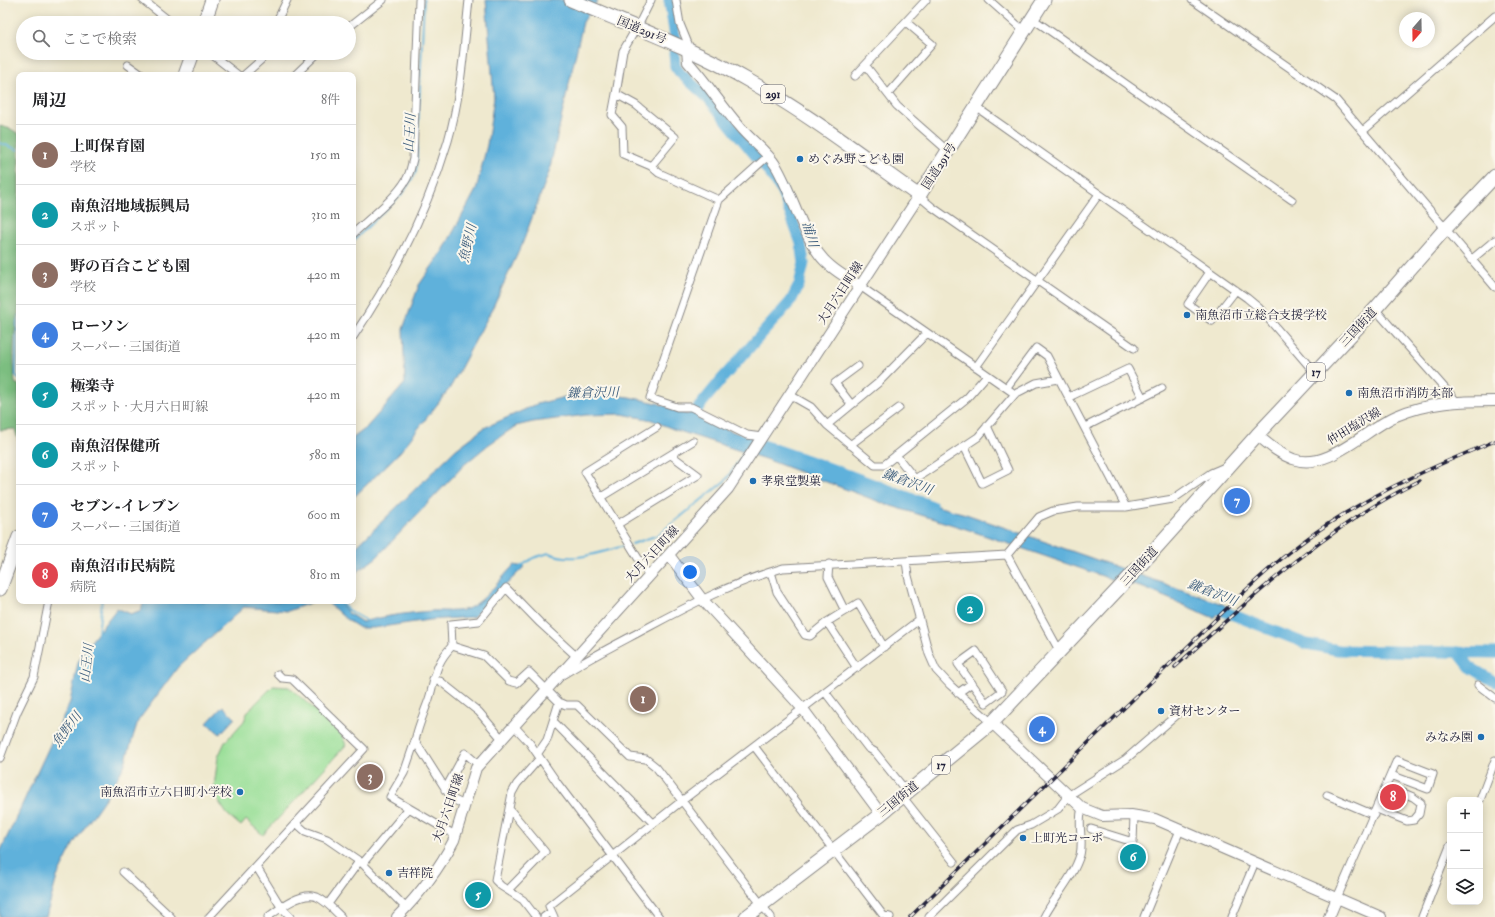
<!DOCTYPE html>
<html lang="ja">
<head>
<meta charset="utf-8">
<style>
  :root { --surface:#fff; --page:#f2f2f2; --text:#202124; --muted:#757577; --line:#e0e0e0; --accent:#b45309 }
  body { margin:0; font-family:"IM FELL Double Pica","Noto Serif JP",serif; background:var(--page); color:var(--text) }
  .controls { position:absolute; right:12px; bottom:12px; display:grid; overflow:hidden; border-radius:8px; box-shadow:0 2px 10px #0003 }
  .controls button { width:36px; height:36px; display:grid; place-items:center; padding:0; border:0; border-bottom:1px solid var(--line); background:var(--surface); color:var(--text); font:20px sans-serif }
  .compass { position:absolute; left:1399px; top:12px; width:36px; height:36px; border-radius:50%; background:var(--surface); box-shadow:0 2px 10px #0003; rotate:200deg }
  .you { position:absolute; left:690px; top:572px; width:14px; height:14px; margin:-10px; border:3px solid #fff; border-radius:50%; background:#1a73e8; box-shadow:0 0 0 6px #1a73e833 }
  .badge { display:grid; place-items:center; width:26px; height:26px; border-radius:50%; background:var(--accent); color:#fff; font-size:13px; font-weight:700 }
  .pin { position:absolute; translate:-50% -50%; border:2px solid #fff; box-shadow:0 1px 4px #0006 }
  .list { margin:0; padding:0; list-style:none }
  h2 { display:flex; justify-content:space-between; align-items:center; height:52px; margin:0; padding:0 16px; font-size:17px }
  h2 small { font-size:13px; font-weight:400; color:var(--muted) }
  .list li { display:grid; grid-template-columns:26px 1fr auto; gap:12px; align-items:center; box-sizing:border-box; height:60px; padding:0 16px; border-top:1px solid var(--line) }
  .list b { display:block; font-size:15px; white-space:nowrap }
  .list p { margin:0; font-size:13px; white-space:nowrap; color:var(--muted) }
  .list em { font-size:13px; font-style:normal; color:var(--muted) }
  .icon { flex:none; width:22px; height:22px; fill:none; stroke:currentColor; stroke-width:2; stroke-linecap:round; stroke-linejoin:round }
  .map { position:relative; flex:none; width:1495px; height:917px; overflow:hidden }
  .search { position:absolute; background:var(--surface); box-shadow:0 2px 10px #0003; left:16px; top:16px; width:340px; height:44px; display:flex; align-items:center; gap:10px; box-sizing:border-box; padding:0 14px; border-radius:22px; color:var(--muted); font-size:15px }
  .panel { position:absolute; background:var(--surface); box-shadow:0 2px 10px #0003; left:16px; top:72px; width:340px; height:532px; border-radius:8px }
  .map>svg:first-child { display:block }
  .green { fill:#9adf98; stroke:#5e806a }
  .forest { fill:#7bbe80; stroke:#4e705e }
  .water { fill:#5fb1db; stroke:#406a8b }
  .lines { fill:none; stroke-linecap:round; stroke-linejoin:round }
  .stream { stroke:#5fb1db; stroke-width:2 }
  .river { stroke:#5fb1db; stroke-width:11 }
  .street-casing { stroke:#888685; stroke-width:9 }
  .secondary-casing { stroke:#888685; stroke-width:12 }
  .highway-casing { stroke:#888685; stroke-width:15 }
  .street { stroke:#fff; stroke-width:7 }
  .secondary { stroke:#fff; stroke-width:10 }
  .highway { stroke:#fff; stroke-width:13 }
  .rail-casing { stroke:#22223b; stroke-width:3.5 }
  .rail { stroke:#fbf7ec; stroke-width:2; stroke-dasharray:6; stroke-linecap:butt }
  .poi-dot { fill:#1f6fb2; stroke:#fbf7ec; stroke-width:1.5 }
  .labels { text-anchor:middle; stroke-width:4; stroke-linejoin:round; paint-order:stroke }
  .shield { fill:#fbf7ec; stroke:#636270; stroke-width:1 }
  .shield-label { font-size:11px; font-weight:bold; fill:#22223b }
  .street-label { font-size:12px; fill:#22223b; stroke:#fbf7ec }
  .poi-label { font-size:12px; fill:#22223b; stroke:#fbf7ec; text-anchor:start }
  .water-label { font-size:13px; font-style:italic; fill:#3a5b7b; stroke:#fbf7ec }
</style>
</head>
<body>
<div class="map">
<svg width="1495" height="917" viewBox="0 0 1495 917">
  <rect width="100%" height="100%" fill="#fbf7ec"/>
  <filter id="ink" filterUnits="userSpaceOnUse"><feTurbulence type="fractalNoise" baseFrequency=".025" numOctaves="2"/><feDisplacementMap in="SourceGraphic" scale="8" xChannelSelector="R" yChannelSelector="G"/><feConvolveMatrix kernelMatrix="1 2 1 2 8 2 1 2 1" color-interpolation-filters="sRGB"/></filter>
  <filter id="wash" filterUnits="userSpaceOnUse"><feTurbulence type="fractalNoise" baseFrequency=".012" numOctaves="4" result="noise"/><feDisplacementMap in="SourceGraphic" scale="16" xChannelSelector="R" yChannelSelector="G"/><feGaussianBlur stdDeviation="0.9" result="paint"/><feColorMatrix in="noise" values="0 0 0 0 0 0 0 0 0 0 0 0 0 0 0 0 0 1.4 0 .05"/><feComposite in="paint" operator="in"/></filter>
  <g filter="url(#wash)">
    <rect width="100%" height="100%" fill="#efe9cf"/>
    <!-- green -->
    <path class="green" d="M273,686L289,687L341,733L346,745L263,835L246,820L241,826L227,814L215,796L214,787L218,757L225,742L244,721L248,711Z"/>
    <!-- forest -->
    <path class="forest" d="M0,126L11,129L19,134V308C13,332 13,358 15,383L19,385V444L15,429L0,430Z"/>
    <!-- water -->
    <path class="water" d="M486,0H598L583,22L549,172L523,242L492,309L450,388L400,452L353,498V438L366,428L405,383L403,329L419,285L444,249L476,190L487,145L494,98Z
      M603,394L629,397L657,403L739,434L770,451L888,493L966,514L1225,605L1214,618L1144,588L1111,579L963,528L885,504L768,460L673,429L652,420L622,414L586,415L533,422L516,426L488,445L465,464L377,557L353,575V550L455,450L484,428L537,404L573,395Z
      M514,565L524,567L473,617L429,620L374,628H360L347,620L326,601H339L348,613L362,622C384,616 408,613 431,611C445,610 461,614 473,606C489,596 501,578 514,565Z
      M144,601H315L288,611L244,607L178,667L138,721L124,766L110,791L74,843L57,877L46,917H0V852L70,702L78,662L89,644L117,608L131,614L141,610Z
      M223,706L235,718L220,734L207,723Z"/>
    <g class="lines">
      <!-- stream -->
      <path class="stream" d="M0,143L19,150
        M353,241L404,192L416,172L424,0
        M19,315L17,322L16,375L19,379
        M632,544L658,535L726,480L745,451
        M520,567L533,558L549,553C573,564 603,551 628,545
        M340,601L348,610L367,621
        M98,634L102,601"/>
      <!-- river -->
      <path class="river" d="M669,0L675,37
        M674,53L675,66L680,73L709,99L768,171L781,190L801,243L804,263L799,285L791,301L721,380L694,413L689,425
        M736,439L751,441L821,465L932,506
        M1208,605L1307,644L1338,650L1495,653
        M1458,652L1470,667L1495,682"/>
    </g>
  </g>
  <g filter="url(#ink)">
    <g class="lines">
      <!-- street casing -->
      <g class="street-casing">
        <path id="street" d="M143,0L172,23
          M676,0L680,24L689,46L687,49
          M989,0L1024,31
          M1192,0L1336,100L1495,287
          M1033,19L1292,200
          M640,22L651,0
          M276,23L287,0
          M349,27L383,0
          M634,32L623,51L616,94L636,105L675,137L651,166L659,173L719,200
          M210,53L238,75
          M128,65L142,75
          M866,66L897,106L948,151
          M244,75L261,60L263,53
          M295,75L318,53
          M855,76L926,0
          M616,94L612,115L622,127L623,154L651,166
          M888,94L932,44L906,22
          M976,107L1247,298L1259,308L1315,373
          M1363,131L1495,16
          M919,196L932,207L1134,348
          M353,234C369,218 395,199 406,180C410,174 411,166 413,159L419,0
          M1471,260L1495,240
          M1210,272L1188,304L1212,321L1236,290
          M860,286L1015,394
          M1375,309L1457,402
          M353,337C394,276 427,212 448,141C461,96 464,47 469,0
          M976,367L1099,194
          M1007,387L1036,348L1047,356L1059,379
          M790,395L811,407L827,425L875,465H884L967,398L987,375
          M1069,397L1128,369L1143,398
          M851,404L835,383L858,366
          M827,425L878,383L927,333
          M1085,427L1162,388
          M762,437L747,435L691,407H677L650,398L719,200L768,156
          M850,445L899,408
          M964,446L982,483L1008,470L987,426
          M896,455L915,479L978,437L1015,394L1036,383L1059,379L1126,507
          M601,497L693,441
          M618,524L698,475L671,455
          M1007,555L1060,652
          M906,561L908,576L929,654L936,670L950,685L992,723
          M829,564L828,577L845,611
          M771,572L777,592L805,635L810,636L827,622L858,603L884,647
          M649,576L585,472L657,427
          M827,622L857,668
          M452,646C434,665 436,676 429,699C424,713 418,726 415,741L452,799L465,805
          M976,651L1002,691L986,703L958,664Z
          M576,656L540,623L506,588L479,621L451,624L452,646L484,656L509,681L517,683L529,672L559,702L553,721L653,823
          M564,674C591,657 619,643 647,628C691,604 735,582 783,568L1007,555L1039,517L1053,511L1078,507H1126L1173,499L1211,473L1225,467
          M433,679L440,681L479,712L502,739
          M1478,685L1495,698
          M825,692L868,748L875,752L907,792
          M958,693L972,683
          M559,702L566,705H577L630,757L646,759L656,767L771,917
          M514,726L529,742L558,784L659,917
          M415,741L404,773L390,797L455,835
          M754,746L883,915L890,917
          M538,753L547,740L553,721
          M0,758L17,712L34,677L49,601
          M445,790L465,753L479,765
          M1327,795L1374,815
          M902,796L954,862
          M1480,800L1495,760
          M1377,809L1407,821L1414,820L1419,814L1421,803L1413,797L1387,786
          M296,823L305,831L327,839L362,863L406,908
          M1091,829L1133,842L1134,816
          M256,866L281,907L291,917
          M123,872L171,917
          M508,890L545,852L511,811H509
          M1337,898L1397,760L1433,774L1428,789L1391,775
          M328,904L358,863H363L409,808
          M209,917L364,749L292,679L282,678L278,674
          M268,917C280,908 302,891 317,897C326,901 334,910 341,917
          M536,917L523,900L501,886L495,880L512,793L517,784L540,758
          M544,917L551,912
          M554,917L549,906L683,800L920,619
          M929,917L1017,830L1031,825L1058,809L1068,796L1126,759L1179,713
          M1044,917C1055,896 1073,878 1080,855C1084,840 1077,823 1082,808
          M1144,917L1180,830
          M1232,917L1255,862
          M1422,917L1450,846"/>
      </g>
      <!-- secondary casing -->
      <g class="secondary-casing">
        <path id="secondary" d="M687,49L688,62C706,82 721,105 739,126C750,140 767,151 776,166C792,193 801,230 819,254C829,268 846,277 860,286
          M1257,435C1268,444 1279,454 1293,459C1327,472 1366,429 1396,416C1428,402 1461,401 1495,401
          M669,555L702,599L803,709L881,814
          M992,723L1082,808L1102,816L1131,815L1155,819L1381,917
          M397,917C419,895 439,869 454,840L476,768L728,489L919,196
          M1329,917L1337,898"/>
      </g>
      <!-- highway casing -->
      <g class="highway-casing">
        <path id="highway" d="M571,0C632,26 694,49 751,82C810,115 864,157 919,196L1044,0
          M204,23L212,0
          M185,75L193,53
          M0,589L19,537
          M746,917L881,814L992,723L1138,568L1257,435L1375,309L1445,229L1495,176"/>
      </g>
      <!-- street -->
      <use href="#street" class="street"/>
      <!-- secondary -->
      <use href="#secondary" class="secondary"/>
      <!-- highway -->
      <use href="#highway" class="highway"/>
      <!-- rail casing -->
      <g class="rail-casing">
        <path id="rail" d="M1175,667C1251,598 1326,527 1419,481
          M910,917C998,831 1085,745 1173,661C1223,613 1272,560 1331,522C1382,489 1439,464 1495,441"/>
      </g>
      <!-- rail -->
      <use href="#rail" class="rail"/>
    </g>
  </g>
  <!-- markers -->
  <g class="poi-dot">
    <circle cx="800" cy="159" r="4"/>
    <circle cx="1187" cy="315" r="4"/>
    <circle cx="1349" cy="393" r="4"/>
    <circle cx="753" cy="481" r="4"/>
    <circle cx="1161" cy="711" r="4"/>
    <circle cx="1481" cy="737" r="4"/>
    <circle cx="240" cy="792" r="4"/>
    <circle cx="1023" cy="838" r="4"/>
    <circle cx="389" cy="873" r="4"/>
  </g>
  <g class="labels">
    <!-- shield labels -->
    <g class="shield">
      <rect x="761" y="85" width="24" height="18" rx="3"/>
      <rect x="1307" y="363" width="18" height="18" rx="3"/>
      <rect x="932" y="756" width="18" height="18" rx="3"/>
    </g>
    <g class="shield-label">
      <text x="773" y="98">291</text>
      <text x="1316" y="376">17</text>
      <text x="941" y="769">17</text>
    </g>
    <!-- street labels -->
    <g class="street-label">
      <text transform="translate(642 30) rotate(23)" y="4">国道291号</text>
      <text transform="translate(939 166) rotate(-57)" y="4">国道291号</text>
      <text transform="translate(840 293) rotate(-57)" y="4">大月六日町線</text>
      <text transform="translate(1358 327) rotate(-47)" y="4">三国街道</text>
      <text transform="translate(1354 426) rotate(-31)" y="4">仲田塩沢線</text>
      <text transform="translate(652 554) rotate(-47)" y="4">大月六日町線</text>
      <text transform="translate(1139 566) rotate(-47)" y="4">三国街道</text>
      <text transform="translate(898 799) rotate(-39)" y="4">三国街道</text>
      <text transform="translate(448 808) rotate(-71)" y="4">大月六日町線</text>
    </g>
    <!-- poi labels -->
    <g class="poi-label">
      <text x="808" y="163">めぐみ野こども園</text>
      <text x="1195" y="319">南魚沼市立総合支援学校</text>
      <text x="1357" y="397">南魚沼市消防本部</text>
      <text x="761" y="485">孝泉堂製菓</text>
      <text x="1169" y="715">資材センター</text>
      <text x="1473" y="741" text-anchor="end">みなみ園</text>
      <text x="232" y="796" text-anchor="end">南魚沼市立六日町小学校</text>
      <text x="1031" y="842">上町光コーポ</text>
      <text x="397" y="877">吉祥院</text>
    </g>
    <!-- water labels -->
    <g class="water-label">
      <text transform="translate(409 133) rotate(-87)" y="5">山王川</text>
      <text transform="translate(811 234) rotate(74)" y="5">浦川</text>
      <text transform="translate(467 243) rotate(-77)" y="5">魚野川</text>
      <text transform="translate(593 392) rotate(-1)" y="5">鎌倉沢川</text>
      <text transform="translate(908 481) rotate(20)" y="5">鎌倉沢川</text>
      <text transform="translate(1213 592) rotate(21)" y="5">鎌倉沢川</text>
      <text transform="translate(86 663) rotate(-84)" y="5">山王川</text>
      <text transform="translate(66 729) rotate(-53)" y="5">魚野川</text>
    </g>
  </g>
</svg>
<div class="controls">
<button>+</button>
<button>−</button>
<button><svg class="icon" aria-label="layers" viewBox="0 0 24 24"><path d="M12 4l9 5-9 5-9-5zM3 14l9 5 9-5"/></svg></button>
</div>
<svg class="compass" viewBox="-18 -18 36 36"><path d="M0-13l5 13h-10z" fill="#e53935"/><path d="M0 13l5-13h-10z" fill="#757577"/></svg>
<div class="you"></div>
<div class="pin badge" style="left:643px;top:699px;background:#8d6e63">1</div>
<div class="pin badge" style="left:970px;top:609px;background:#0f9aa8">2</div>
<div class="pin badge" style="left:370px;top:777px;background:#8d6e63">3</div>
<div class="pin badge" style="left:1042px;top:729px;background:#3f7fe0">4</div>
<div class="pin badge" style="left:478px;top:895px;background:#0f9aa8">5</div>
<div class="pin badge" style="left:1133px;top:857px;background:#0f9aa8">6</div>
<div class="pin badge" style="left:1237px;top:501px;background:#3f7fe0">7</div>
<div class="pin badge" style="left:1393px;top:797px;background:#e0444e">8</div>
<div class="search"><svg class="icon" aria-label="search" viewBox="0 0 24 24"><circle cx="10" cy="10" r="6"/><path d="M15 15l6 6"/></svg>ここで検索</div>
<section class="panel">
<h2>周辺<small>8件</small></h2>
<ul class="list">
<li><span class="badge" style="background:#8d6e63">1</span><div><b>上町保育園</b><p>学校</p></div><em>150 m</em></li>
<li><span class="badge" style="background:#0f9aa8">2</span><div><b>南魚沼地域振興局</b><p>スポット</p></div><em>310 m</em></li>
<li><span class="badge" style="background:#8d6e63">3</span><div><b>野の百合こども園</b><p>学校</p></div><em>420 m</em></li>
<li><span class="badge" style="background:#3f7fe0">4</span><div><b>ローソン</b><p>スーパー · 三国街道</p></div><em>420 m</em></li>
<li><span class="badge" style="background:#0f9aa8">5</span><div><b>極楽寺</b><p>スポット · 大月六日町線</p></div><em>420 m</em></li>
<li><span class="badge" style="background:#0f9aa8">6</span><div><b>南魚沼保健所</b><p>スポット</p></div><em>580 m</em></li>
<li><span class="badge" style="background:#3f7fe0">7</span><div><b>セブン-イレブン</b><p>スーパー · 三国街道</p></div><em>600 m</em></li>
<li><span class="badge" style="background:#e0444e">8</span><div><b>南魚沼市民病院</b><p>病院</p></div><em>810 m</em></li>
</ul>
</section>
</div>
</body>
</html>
